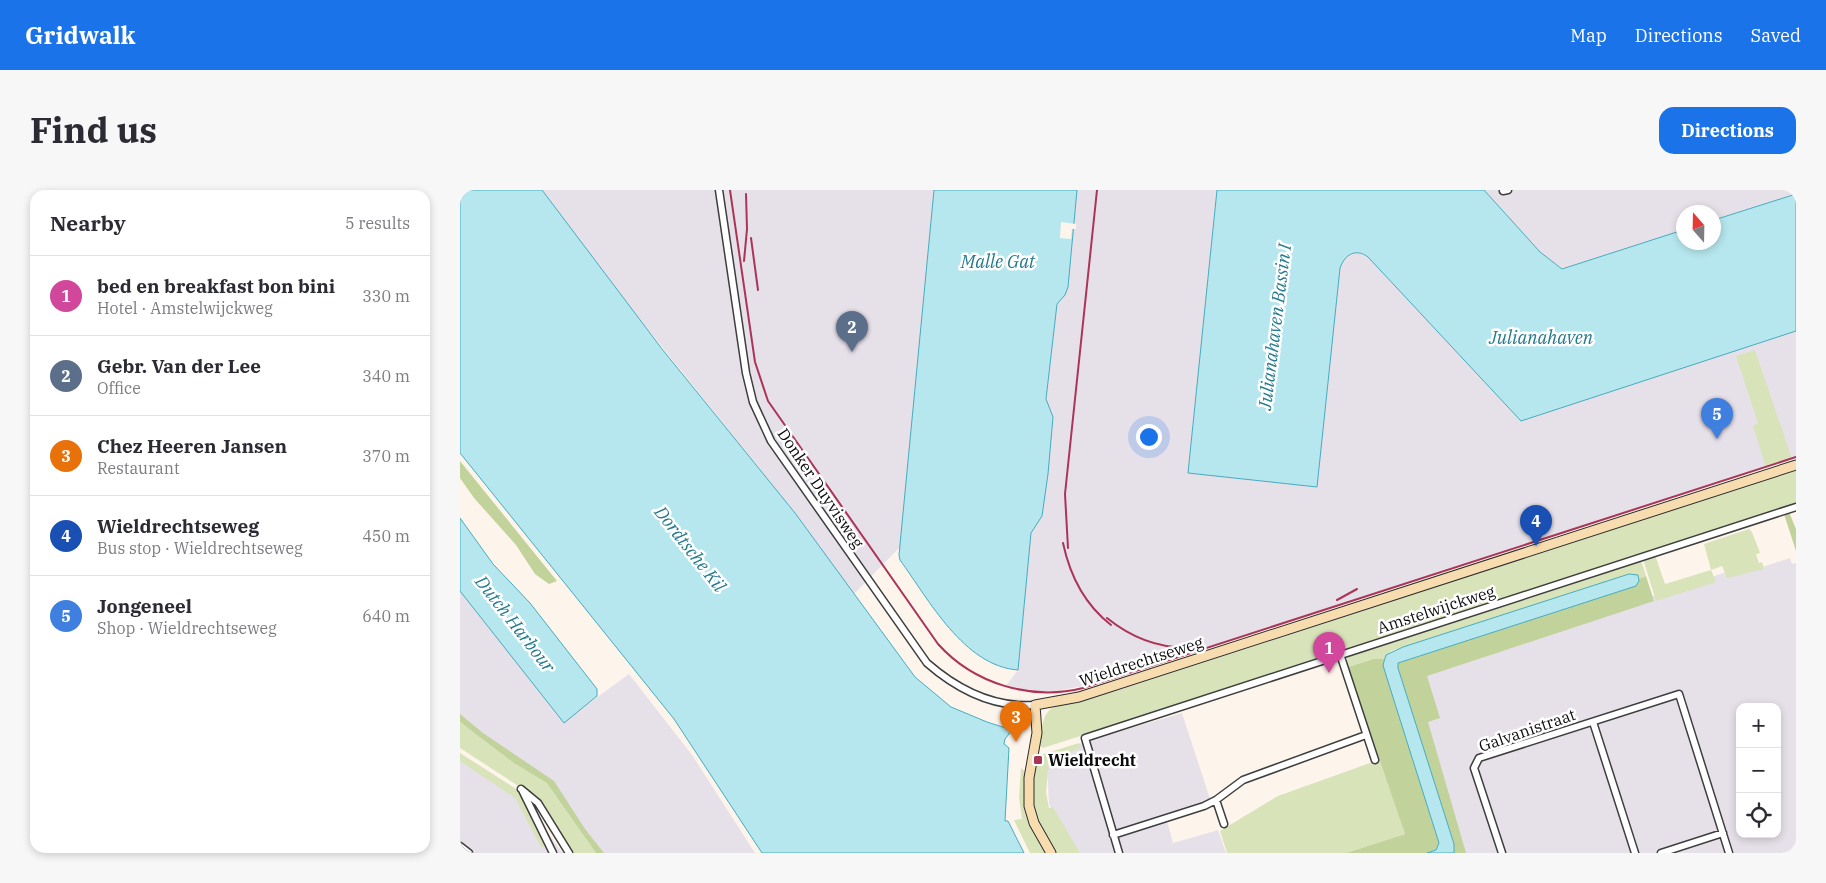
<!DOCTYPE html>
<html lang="en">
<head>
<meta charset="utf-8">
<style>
  :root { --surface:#fff; --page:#f7f7f7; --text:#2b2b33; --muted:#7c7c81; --line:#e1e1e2; --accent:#1a73e8 }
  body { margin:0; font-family:"IBM Plex Serif",serif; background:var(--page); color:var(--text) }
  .controls { position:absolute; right:15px; bottom:15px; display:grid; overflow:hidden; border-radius:10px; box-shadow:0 2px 8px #0003 }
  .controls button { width:45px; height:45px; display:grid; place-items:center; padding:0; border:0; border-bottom:1px solid var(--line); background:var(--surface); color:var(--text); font:25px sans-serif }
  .compass { position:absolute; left:1216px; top:15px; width:45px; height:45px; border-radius:50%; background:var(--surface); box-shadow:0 2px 8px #0003; rotate:340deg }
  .you { position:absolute; left:688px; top:246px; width:18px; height:18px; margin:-12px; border:4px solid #fff; border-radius:50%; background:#1a73e8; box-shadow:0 0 0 8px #1a73e833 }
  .badge { display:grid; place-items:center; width:32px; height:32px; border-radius:50%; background:var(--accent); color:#fff; font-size:16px; font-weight:700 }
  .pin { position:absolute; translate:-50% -41px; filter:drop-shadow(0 1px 2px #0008) }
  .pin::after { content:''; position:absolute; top:26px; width:18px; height:15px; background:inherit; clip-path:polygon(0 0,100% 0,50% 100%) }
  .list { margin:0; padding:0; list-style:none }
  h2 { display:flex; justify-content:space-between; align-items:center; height:65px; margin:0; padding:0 20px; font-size:21px }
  h2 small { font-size:16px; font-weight:400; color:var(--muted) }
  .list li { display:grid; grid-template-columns:32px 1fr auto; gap:15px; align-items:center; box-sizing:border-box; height:80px; padding:0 20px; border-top:1px solid var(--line) }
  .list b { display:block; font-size:19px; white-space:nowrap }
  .list p { margin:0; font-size:16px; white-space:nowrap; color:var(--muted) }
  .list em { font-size:16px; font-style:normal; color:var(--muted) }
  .icon { flex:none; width:28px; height:28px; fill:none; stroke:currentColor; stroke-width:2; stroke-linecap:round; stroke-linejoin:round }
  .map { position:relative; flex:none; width:1336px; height:663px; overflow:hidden; border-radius:15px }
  header { display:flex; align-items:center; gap:30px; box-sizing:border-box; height:70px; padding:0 25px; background:var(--accent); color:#fff }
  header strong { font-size:24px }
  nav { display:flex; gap:28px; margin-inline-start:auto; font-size:18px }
  .intro { display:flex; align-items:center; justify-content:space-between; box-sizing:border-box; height:120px; padding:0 30px }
  h1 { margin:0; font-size:35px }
  .button { padding:12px 22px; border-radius:15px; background:var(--accent); color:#fff; font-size:18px; font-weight:700 }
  main { display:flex; gap:30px; padding:0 30px }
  aside { flex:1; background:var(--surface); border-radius:15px; box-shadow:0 2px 8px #0003 }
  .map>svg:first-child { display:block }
  .industrial { fill:#e6e0e9; fill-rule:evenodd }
  .green { fill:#d9e3ba }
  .forest { fill:#c1d29b }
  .water { fill:#b6e7ee; stroke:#46abbd }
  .pier { fill:#fdf5ec }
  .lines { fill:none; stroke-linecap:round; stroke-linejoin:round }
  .street-casing { stroke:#3e3e3e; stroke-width:9 }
  .secondary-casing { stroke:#2d2d2d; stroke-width:11 }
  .street { stroke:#fff; stroke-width:6 }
  .secondary { stroke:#f6dcae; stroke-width:9 }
  .rail { stroke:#ab3457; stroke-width:2 }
  .poi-dot { fill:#ab3457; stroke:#fff; stroke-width:2 }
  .labels { text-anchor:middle; stroke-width:5; stroke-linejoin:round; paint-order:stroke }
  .street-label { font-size:16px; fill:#0b0b0b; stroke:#fff }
  .poi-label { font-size:16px; font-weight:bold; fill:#0b0b0b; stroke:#fff; text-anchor:start }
  .water-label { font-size:18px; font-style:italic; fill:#247a8e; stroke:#fff }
</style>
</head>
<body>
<header>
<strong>Gridwalk</strong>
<nav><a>Map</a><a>Directions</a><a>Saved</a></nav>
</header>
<div class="intro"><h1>Find us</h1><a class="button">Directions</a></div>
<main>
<aside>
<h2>Nearby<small>5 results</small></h2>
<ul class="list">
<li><span class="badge" style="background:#d1479c">1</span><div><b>bed en breakfast bon bini</b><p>Hotel · Amstelwijckweg</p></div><em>330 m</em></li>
<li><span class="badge" style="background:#5c6f8a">2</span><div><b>Gebr. Van der Lee</b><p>Office</p></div><em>340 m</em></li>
<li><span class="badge" style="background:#e8710a">3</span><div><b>Chez Heeren Jansen</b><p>Restaurant</p></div><em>370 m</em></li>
<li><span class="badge" style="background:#1a4fb4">4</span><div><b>Wieldrechtseweg</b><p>Bus stop · Wieldrechtseweg</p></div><em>450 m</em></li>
<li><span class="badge" style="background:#3f7fe0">5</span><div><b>Jongeneel</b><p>Shop · Wieldrechtseweg</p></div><em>640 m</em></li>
</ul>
</aside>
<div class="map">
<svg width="1336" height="663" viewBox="0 0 1336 663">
  <rect width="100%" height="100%" fill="#fdf5ec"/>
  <!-- industrial -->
  <path class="industrial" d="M82,0H474L440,357L394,404L335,323L170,117Z
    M617,0H757L728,282L857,297L880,78L887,65L898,62L908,67L1061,231L1336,140V267L634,494L590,502L545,497L558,480L571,343L582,326L593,227L587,214V201L597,114L605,105L608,97Z
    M1024,0H1336V4L1254,30V22H1224L1223,40L1102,79L1080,62Z
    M1330,368L1332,374L1336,373V663H1002L949,485L1279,378L1281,384ZM1280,517H1317V644H1280Z
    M0,392L106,530L169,484L232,565L295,663H142L0,531Z
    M722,523L750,609L705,624L713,653L758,640L766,663H616L589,614L587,571L621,553Z
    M0,570L56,602L103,663H0Z"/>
  <!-- green -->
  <path class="green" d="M1295,160L1332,269L1306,277L1293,236L1298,233L1276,166Z
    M1336,280V315L583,558L579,555C581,543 582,522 594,517L659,500Z
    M1289,339L1292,342L1300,363L1296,364L1299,373L1302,372L1304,379L1267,388L1262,376L1251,380L1256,392L1196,411L1183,369L1195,365L1205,394L1251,380L1244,354Z
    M1181,370L1186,386L1179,389L1178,385L1169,384L931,461L924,469H912L888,477L887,465Z
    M0,532L54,573L87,593L136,663H112L77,608L0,558Z
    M619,553L621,558L610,562L611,564L589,572L586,602L589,618L593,617L620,663H595L577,629L572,607L577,566Z
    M0,563L61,602L88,655L82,657L80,655L55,608L0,571Z
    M921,569L945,644L886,663H767L760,641L818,606Z
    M561,578L565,581L566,620L586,663H570L554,630L562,629L559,608Z"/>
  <!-- forest -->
  <path class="forest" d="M0,271L97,391L89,394L75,384L56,355L14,308L0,288Z
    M1329,322L1336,339V361L1324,324Z
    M1186,386L1194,411L967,486L980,528L968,532L1006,663H994V654L938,478V473L1175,396L1179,389Z
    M913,469H924L932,504L979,653L976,660L967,663H886L945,644L888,477Z
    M0,524L23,543L94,591L125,639L144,663H136L87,593L54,573L0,532Z"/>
  <!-- water -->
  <path class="water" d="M0,0H82L202,159L335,323L455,487L491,517L527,532L552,540L545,549L544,554L549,558L545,631H548L564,663H302L214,529L0,263Z
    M474,0H617L608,97L605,105L597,114L586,209L593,227L588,284L582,326L571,343L558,480C504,476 469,410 440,370L439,365Z
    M757,0H1024L1080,62L1102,79L1223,40L1224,52H1254V30L1336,4V141L1061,231L908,67C896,58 885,64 880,78L857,297L728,283Z
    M0,328L33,374L70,413L137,499V506L104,533L0,401Z
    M1169,384L1178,385L1179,391L1176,396L938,473V478L994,654V663H967L976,660L979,653L925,482L923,475L926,465L943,457Z"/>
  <!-- pier -->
  <path class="pier" d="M601,32L616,34V39H612L611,49L600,48Z"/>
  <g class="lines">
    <!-- street casing -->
    <g class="street-casing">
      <path id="street" d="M259,0L286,183L293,212L311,251L467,473C498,500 534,518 575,515
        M1043,1L1048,0
        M880,464L915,570
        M1133,532L1175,663
        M61,599L78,613L109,663
        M63,602L93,663
        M756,610L764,634
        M653,645L744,616L756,610L783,590L906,545
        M0,656L9,663
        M659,663L625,548L1336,317
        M1042,663L1014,578L1019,568L1219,504L1269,663
        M1201,663L1263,643"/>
    </g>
    <!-- secondary casing -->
    <g class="secondary-casing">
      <path id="secondary" d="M591,663L574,633L569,616V588L577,543L575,515L619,507L1336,275"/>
    </g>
    <!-- street -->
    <use href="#street" class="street"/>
    <!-- secondary -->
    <use href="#secondary" class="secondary"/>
    <!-- rail -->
    <path class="rail" d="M270,0L295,172L308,211L478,454C514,494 571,511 623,498L1336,267
      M291,48L298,100
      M284,71L287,39L286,4
      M603,353C610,386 624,414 651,435
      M608,358L605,304L637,0
      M877,410L897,399
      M647,428C673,449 704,460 737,457"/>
  </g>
  <!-- markers -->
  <rect class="poi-dot" x="573" y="565" width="10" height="10" rx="2.5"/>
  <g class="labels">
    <!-- street labels -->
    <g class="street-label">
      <text transform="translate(361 298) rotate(56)" y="6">Donker Duyvisweg</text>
      <text transform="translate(976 419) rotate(-18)" y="6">Amstelwijckweg</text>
      <text transform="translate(681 471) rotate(-18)" y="6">Wieldrechtseweg</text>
      <text transform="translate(1067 540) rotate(-19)" y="6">Galvanistraat</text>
    </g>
    <!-- poi labels -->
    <g class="poi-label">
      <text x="588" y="576">Wieldrecht</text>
    </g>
    <!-- water labels -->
    <g class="water-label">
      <text x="538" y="78">Malle Gat</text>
      <text transform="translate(815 137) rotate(-83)" y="6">Julianahaven Bassin I</text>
      <text x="1081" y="154">Julianahaven</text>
      <text transform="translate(230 359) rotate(52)" y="6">Dordtsche Kil</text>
      <text transform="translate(55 434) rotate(52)" y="6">Dutch Harbour</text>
    </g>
  </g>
</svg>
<div class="controls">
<button>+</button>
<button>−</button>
<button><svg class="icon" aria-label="locate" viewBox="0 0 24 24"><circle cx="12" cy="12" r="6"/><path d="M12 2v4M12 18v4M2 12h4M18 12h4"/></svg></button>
</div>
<svg class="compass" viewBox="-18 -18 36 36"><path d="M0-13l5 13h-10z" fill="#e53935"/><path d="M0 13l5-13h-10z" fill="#7c7c81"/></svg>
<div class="you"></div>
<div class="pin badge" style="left:869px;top:483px;background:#d1479c">1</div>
<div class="pin badge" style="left:392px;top:162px;background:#5c6f8a">2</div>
<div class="pin badge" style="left:556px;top:552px;background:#e8710a">3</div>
<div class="pin badge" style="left:1076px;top:356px;background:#1a4fb4">4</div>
<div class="pin badge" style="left:1257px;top:249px;background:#3f7fe0">5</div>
</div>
</main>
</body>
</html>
